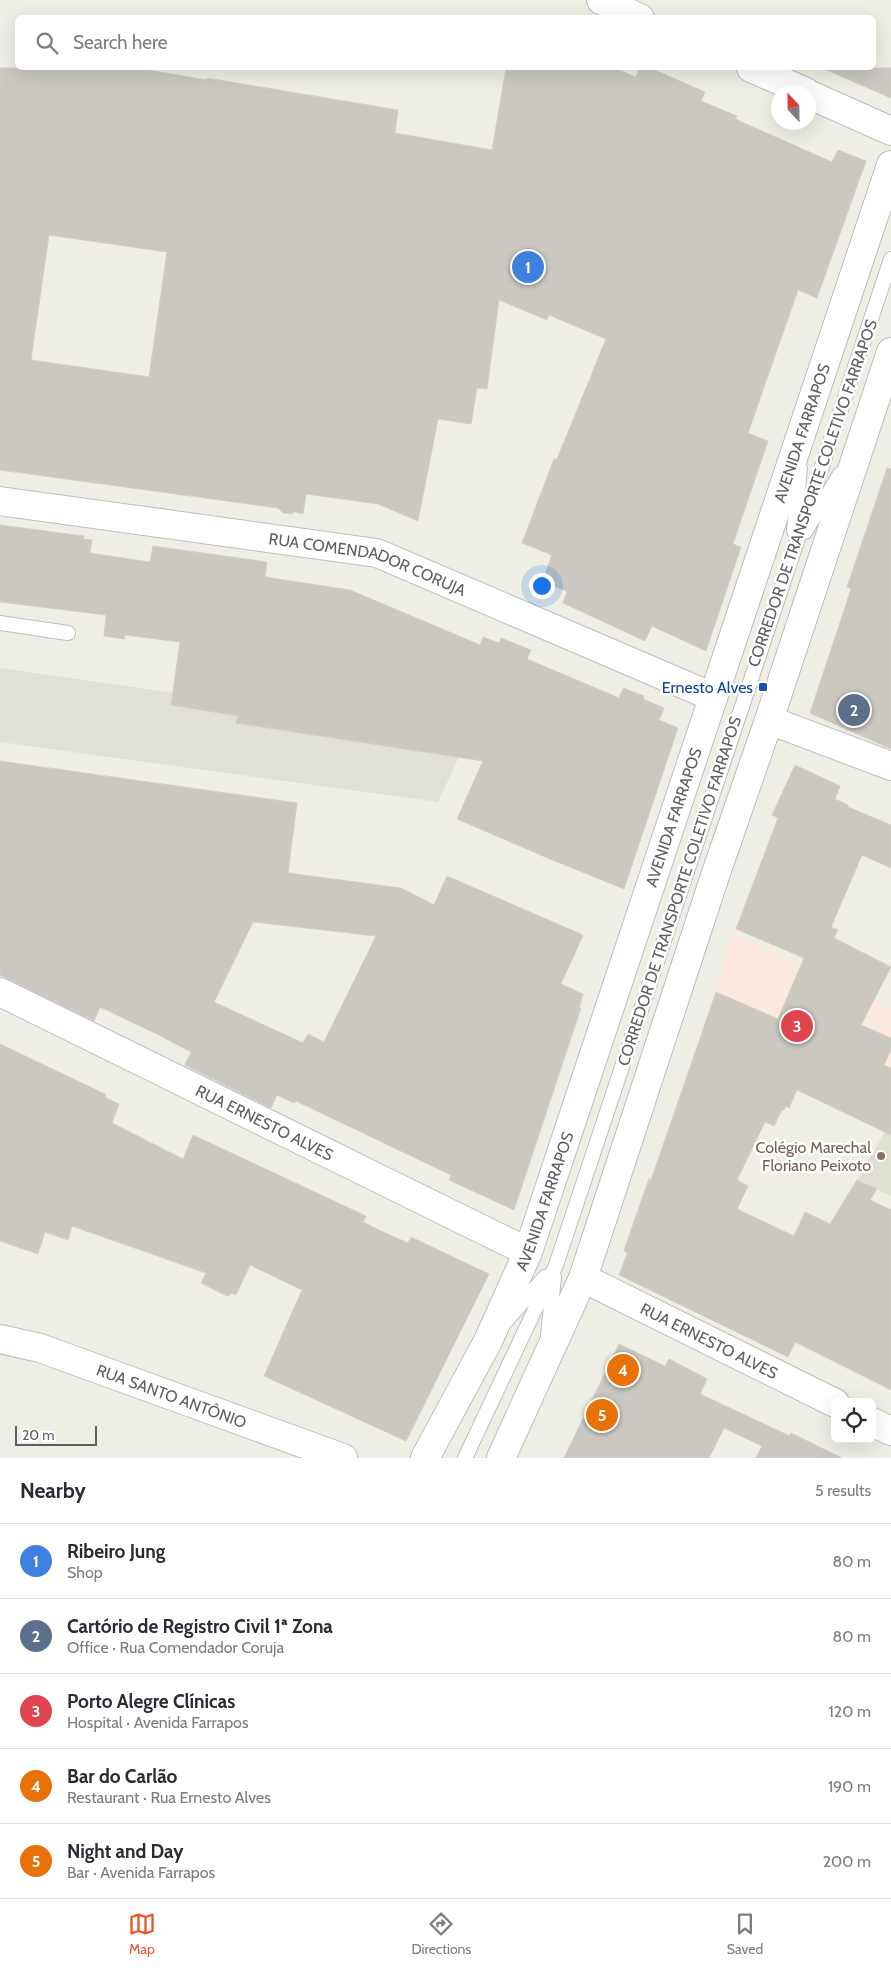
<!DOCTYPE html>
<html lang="en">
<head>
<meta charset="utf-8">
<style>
  :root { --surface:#fff; --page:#f2f2f3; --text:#2b2b33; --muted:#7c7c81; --line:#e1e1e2; --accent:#ee542b }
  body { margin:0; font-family:Cabin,sans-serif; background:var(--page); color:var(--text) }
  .controls { position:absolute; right:15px; bottom:15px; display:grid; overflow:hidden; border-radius:8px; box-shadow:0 5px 20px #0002 }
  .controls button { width:45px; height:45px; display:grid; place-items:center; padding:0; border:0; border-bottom:1px solid var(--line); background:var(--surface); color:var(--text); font:25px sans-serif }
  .compass { position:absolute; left:771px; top:85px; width:45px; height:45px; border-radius:50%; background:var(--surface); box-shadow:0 5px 20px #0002; rotate:338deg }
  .scale { position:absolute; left:15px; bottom:12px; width:82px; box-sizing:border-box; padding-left:5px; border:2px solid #5c5f65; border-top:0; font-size:14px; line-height:18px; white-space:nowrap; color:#5c5f65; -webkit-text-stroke:4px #fff; paint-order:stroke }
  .you { position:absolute; left:541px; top:585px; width:18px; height:18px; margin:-12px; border:4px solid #fff; border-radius:50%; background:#1a73e8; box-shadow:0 0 0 8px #1a73e833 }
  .badge { display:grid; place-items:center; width:32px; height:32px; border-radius:50%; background:var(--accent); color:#fff; font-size:16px; font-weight:700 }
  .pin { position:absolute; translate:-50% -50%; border:2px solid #fff; box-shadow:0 1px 5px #0006 }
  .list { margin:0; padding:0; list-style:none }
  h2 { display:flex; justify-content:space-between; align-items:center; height:65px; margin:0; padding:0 20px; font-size:21px }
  h2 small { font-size:16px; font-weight:400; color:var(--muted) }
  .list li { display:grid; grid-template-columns:32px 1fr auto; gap:15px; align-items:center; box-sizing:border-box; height:75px; padding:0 20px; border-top:1px solid var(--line) }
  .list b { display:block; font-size:19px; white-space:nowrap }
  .list p { margin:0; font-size:16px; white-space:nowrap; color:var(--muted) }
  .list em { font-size:16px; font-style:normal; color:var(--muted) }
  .icon { flex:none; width:28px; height:28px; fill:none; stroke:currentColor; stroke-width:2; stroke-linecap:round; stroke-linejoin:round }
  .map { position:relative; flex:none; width:891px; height:1458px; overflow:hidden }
  .search { position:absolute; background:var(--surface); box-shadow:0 5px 20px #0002; left:15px; right:15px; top:15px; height:55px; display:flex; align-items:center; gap:12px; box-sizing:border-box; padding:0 18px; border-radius:8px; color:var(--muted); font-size:19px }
  .sheet { height:440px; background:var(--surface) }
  nav { display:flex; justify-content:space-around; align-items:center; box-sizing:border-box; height:70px; border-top:1px solid var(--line); background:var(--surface); font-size:14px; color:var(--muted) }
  nav a { display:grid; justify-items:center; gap:2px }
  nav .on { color:var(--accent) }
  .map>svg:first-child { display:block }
  .industrial { fill:#e0e0d9 }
  .education { fill:#dfded2 }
  .medical { fill:#fce7e1 }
  .building { fill:#cac8c1; stroke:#d4d1c2; fill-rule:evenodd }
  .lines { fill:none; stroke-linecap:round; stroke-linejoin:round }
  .service-casing { stroke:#bcbdc3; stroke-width:16 }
  .minor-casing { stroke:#bcbdc3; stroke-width:30 }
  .tertiary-casing { stroke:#bcbdc3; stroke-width:30 }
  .secondary-casing { stroke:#babcc3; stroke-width:30 }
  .service { stroke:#fff; stroke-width:14 }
  .minor { stroke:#fff; stroke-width:28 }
  .tertiary { stroke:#fff; stroke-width:28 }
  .secondary { stroke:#fff; stroke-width:28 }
  .transit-dot { fill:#1a4fb4; stroke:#fff; stroke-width:2 }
  .education-dot { fill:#8d6e63; stroke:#fff; stroke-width:2 }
  .labels { text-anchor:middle; stroke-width:5; stroke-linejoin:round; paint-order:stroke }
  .street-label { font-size:16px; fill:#5c5f65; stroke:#fff }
  .transit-label { font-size:16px; fill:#164399; stroke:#fff; text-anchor:end }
  .education-label { font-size:16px; fill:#785e54; stroke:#fff; text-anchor:end }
</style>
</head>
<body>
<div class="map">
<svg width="891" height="1458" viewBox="0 0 891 1458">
  <rect width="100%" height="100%" fill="#efeee4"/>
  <!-- industrial -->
  <path class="industrial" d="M0,668L469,735L438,802L0,742Z"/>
  <!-- education -->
  <path class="education" d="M891,1122V1196L857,1180Z"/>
  <!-- medical -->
  <path class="medical" d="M734,935L891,1009V1121L885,1132L698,1043Z"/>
  <!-- building -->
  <path class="building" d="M0,68H136L207,80V78L398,110L395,133L492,150L506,68H614L636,77L639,68H650L705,92L701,101L737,116L735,119L832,162L838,150L866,161L817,298L798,290L748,433L768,441L733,544L741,547L706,651L652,626L645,641L563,603L567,591L542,582L552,555L522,543L554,459H557L606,339L549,315L547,320L499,300L487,389L477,388L471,424L438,419L418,521L378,504L306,494L303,514L295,512L291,514L283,513L278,508L0,470ZM49,235L167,252L149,377L31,360Z
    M822,68H891V98Z
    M887,468L891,469V749L810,713L851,589L847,587Z
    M0,525L84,536L83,539L92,540L90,553L150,562L153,546L267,562L265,577L350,590L480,645L483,637L499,643L501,638L531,650L527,659L619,698L623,688L644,696L643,699L664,708L659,720L678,728L624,889L550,859L457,819L483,761L236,723L238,716L171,705L180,642L125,635L124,639L104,636L106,615L0,602Z
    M0,761L297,803L288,873L401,888L434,905L447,876L583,935L561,984L583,994L579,1008H581L514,1210L449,1180L451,1175L296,1101L294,1103L277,1095L271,1108L185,1065L191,1052L159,1035L100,1007L94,1021L0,975ZM253,922L376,936L324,1042L308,1034L303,1043L214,1002Z
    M795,765L840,786L835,799L848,805V807L891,825V868L862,855L831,927L838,930L834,938L891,967L861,1025L891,1038V1050L884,1065L891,1068V1135L797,1090L789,1108L786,1106L783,1111L782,1110L774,1126L765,1122L737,1180L748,1186L737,1209L794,1236L805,1212L830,1224L857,1180L877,1189L870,1200L891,1210V1390L795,1342L788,1357L619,1275L627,1254L624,1250L649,1179L651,1180L716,992L778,1019L804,958L736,929L778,818L772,815Z
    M0,1044L105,1094L106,1098L119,1104L112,1123L183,1159L193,1135L366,1216L363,1222L383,1232L408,1243L411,1237L489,1274L406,1441L264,1376L302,1290L250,1265L236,1295L231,1293L229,1296L225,1295L201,1283L206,1273L72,1226L68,1240L45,1232L38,1254L0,1241Z
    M619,1344L665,1366L669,1359L698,1374L707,1379L700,1394L790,1436L791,1433L842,1458H756L762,1446L724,1428L709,1458H564Z"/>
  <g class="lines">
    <!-- service casing -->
    <g class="service-casing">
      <path id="service" d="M794,531L800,468
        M805,532L840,474
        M0,623L68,633
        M506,1321L545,1277
        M548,1335L554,1277
        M465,1458L556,1265L891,259"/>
    </g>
    <!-- minor casing -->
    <g class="minor-casing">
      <g id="minor">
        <path d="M601,0L640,18"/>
        <path d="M751,68L806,92"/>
        <path d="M808,94L891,131"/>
        <path id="s1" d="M0,501L377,553L713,697"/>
        <path d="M769,720L891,766"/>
        <path id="s2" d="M0,992L528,1252"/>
      </g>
    </g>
    <!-- tertiary casing -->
    <g class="tertiary-casing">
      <g id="tertiary">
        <path id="s3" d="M583,1278L835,1403"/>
        <path id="s4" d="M0,1339L40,1348L343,1458"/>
        <path d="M872,1422L891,1431"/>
      </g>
    </g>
    <!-- secondary casing -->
    <g class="secondary-casing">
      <g id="secondary">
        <path id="s5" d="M425,1458L488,1341L528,1252L891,165"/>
        <path d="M501,1458L583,1278L715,876L769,720L891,352"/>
      </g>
    </g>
    <!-- service -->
    <use href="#service" class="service"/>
    <!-- minor -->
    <use href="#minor" class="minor"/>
    <!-- tertiary -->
    <use href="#tertiary" class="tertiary"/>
    <!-- secondary -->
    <use href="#secondary" class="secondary"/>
  </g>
  <!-- markers -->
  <rect class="transit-dot" x="758" y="682" width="10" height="10" rx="2.5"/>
  <circle class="education-dot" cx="881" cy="1156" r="5"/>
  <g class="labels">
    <!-- street labels -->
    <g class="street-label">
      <text dy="6" stroke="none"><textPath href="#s5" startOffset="1094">AVENIDA FARRAPOS</textPath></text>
      <text transform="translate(812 493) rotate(-71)" y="6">CORREDOR DE TRANSPORTE COLETIVO FARRAPOS</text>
      <text dy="6" stroke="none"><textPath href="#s1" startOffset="374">RUA COMENDADOR CORUJA</textPath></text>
      <text dy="6" stroke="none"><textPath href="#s5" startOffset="689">AVENIDA FARRAPOS</textPath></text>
      <text transform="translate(679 891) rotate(-72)" y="6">CORREDOR DE TRANSPORTE COLETIVO FARRAPOS</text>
      <text dy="6" stroke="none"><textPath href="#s2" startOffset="295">RUA ERNESTO ALVES</textPath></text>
      <text dy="6" stroke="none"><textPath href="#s5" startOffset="284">AVENIDA FARRAPOS</textPath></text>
      <text dy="6" stroke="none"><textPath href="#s3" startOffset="141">RUA ERNESTO ALVES</textPath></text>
      <text dy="6" stroke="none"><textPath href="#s4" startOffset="181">RUA SANTO ANTÔNIO</textPath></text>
    </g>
    <!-- transit labels -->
    <g class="transit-label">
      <text x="753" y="693">Ernesto Alves</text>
    </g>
    <!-- education labels -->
    <g class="education-label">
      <text x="871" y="1153">Colégio Marechal<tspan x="871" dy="18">Floriano Peixoto</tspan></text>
    </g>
  </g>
</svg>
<div class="controls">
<button><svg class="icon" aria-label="locate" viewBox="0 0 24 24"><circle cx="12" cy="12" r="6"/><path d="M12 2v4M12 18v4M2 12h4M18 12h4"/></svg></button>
</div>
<svg class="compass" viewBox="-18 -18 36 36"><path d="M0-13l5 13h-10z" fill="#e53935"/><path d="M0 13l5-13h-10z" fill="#7c7c81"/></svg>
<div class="scale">20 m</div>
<div class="you"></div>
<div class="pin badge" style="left:528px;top:267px;background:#3f7fe0">1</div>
<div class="pin badge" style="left:854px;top:710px;background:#5c6f8a">2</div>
<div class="pin badge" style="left:797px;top:1026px;background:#e0444e">3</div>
<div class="pin badge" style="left:623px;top:1370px;background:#e8710a">4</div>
<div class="pin badge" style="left:602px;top:1415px;background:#e8710a">5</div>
<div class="search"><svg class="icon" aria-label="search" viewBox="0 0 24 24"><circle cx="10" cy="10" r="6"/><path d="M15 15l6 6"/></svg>Search here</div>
</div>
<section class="sheet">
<h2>Nearby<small>5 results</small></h2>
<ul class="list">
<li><span class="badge" style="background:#3f7fe0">1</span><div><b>Ribeiro Jung</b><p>Shop</p></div><em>80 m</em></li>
<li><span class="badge" style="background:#5c6f8a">2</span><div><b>Cartório de Registro Civil 1ª Zona</b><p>Office · Rua Comendador Coruja</p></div><em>80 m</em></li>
<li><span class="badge" style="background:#e0444e">3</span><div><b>Porto Alegre Clínicas</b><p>Hospital · Avenida Farrapos</p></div><em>120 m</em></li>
<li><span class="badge" style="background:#e8710a">4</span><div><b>Bar do Carlão</b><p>Restaurant · Rua Ernesto Alves</p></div><em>190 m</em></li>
<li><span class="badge" style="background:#e8710a">5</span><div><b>Night and Day</b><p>Bar · Avenida Farrapos</p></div><em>200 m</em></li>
</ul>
</section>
<nav>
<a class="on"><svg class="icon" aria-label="map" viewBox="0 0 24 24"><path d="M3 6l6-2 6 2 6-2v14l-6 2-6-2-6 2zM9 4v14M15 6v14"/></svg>Map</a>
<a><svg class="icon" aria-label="directions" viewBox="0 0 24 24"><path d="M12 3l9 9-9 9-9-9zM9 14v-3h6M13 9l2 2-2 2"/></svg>Directions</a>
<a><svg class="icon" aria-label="saved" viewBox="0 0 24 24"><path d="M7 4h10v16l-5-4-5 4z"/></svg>Saved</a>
</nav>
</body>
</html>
